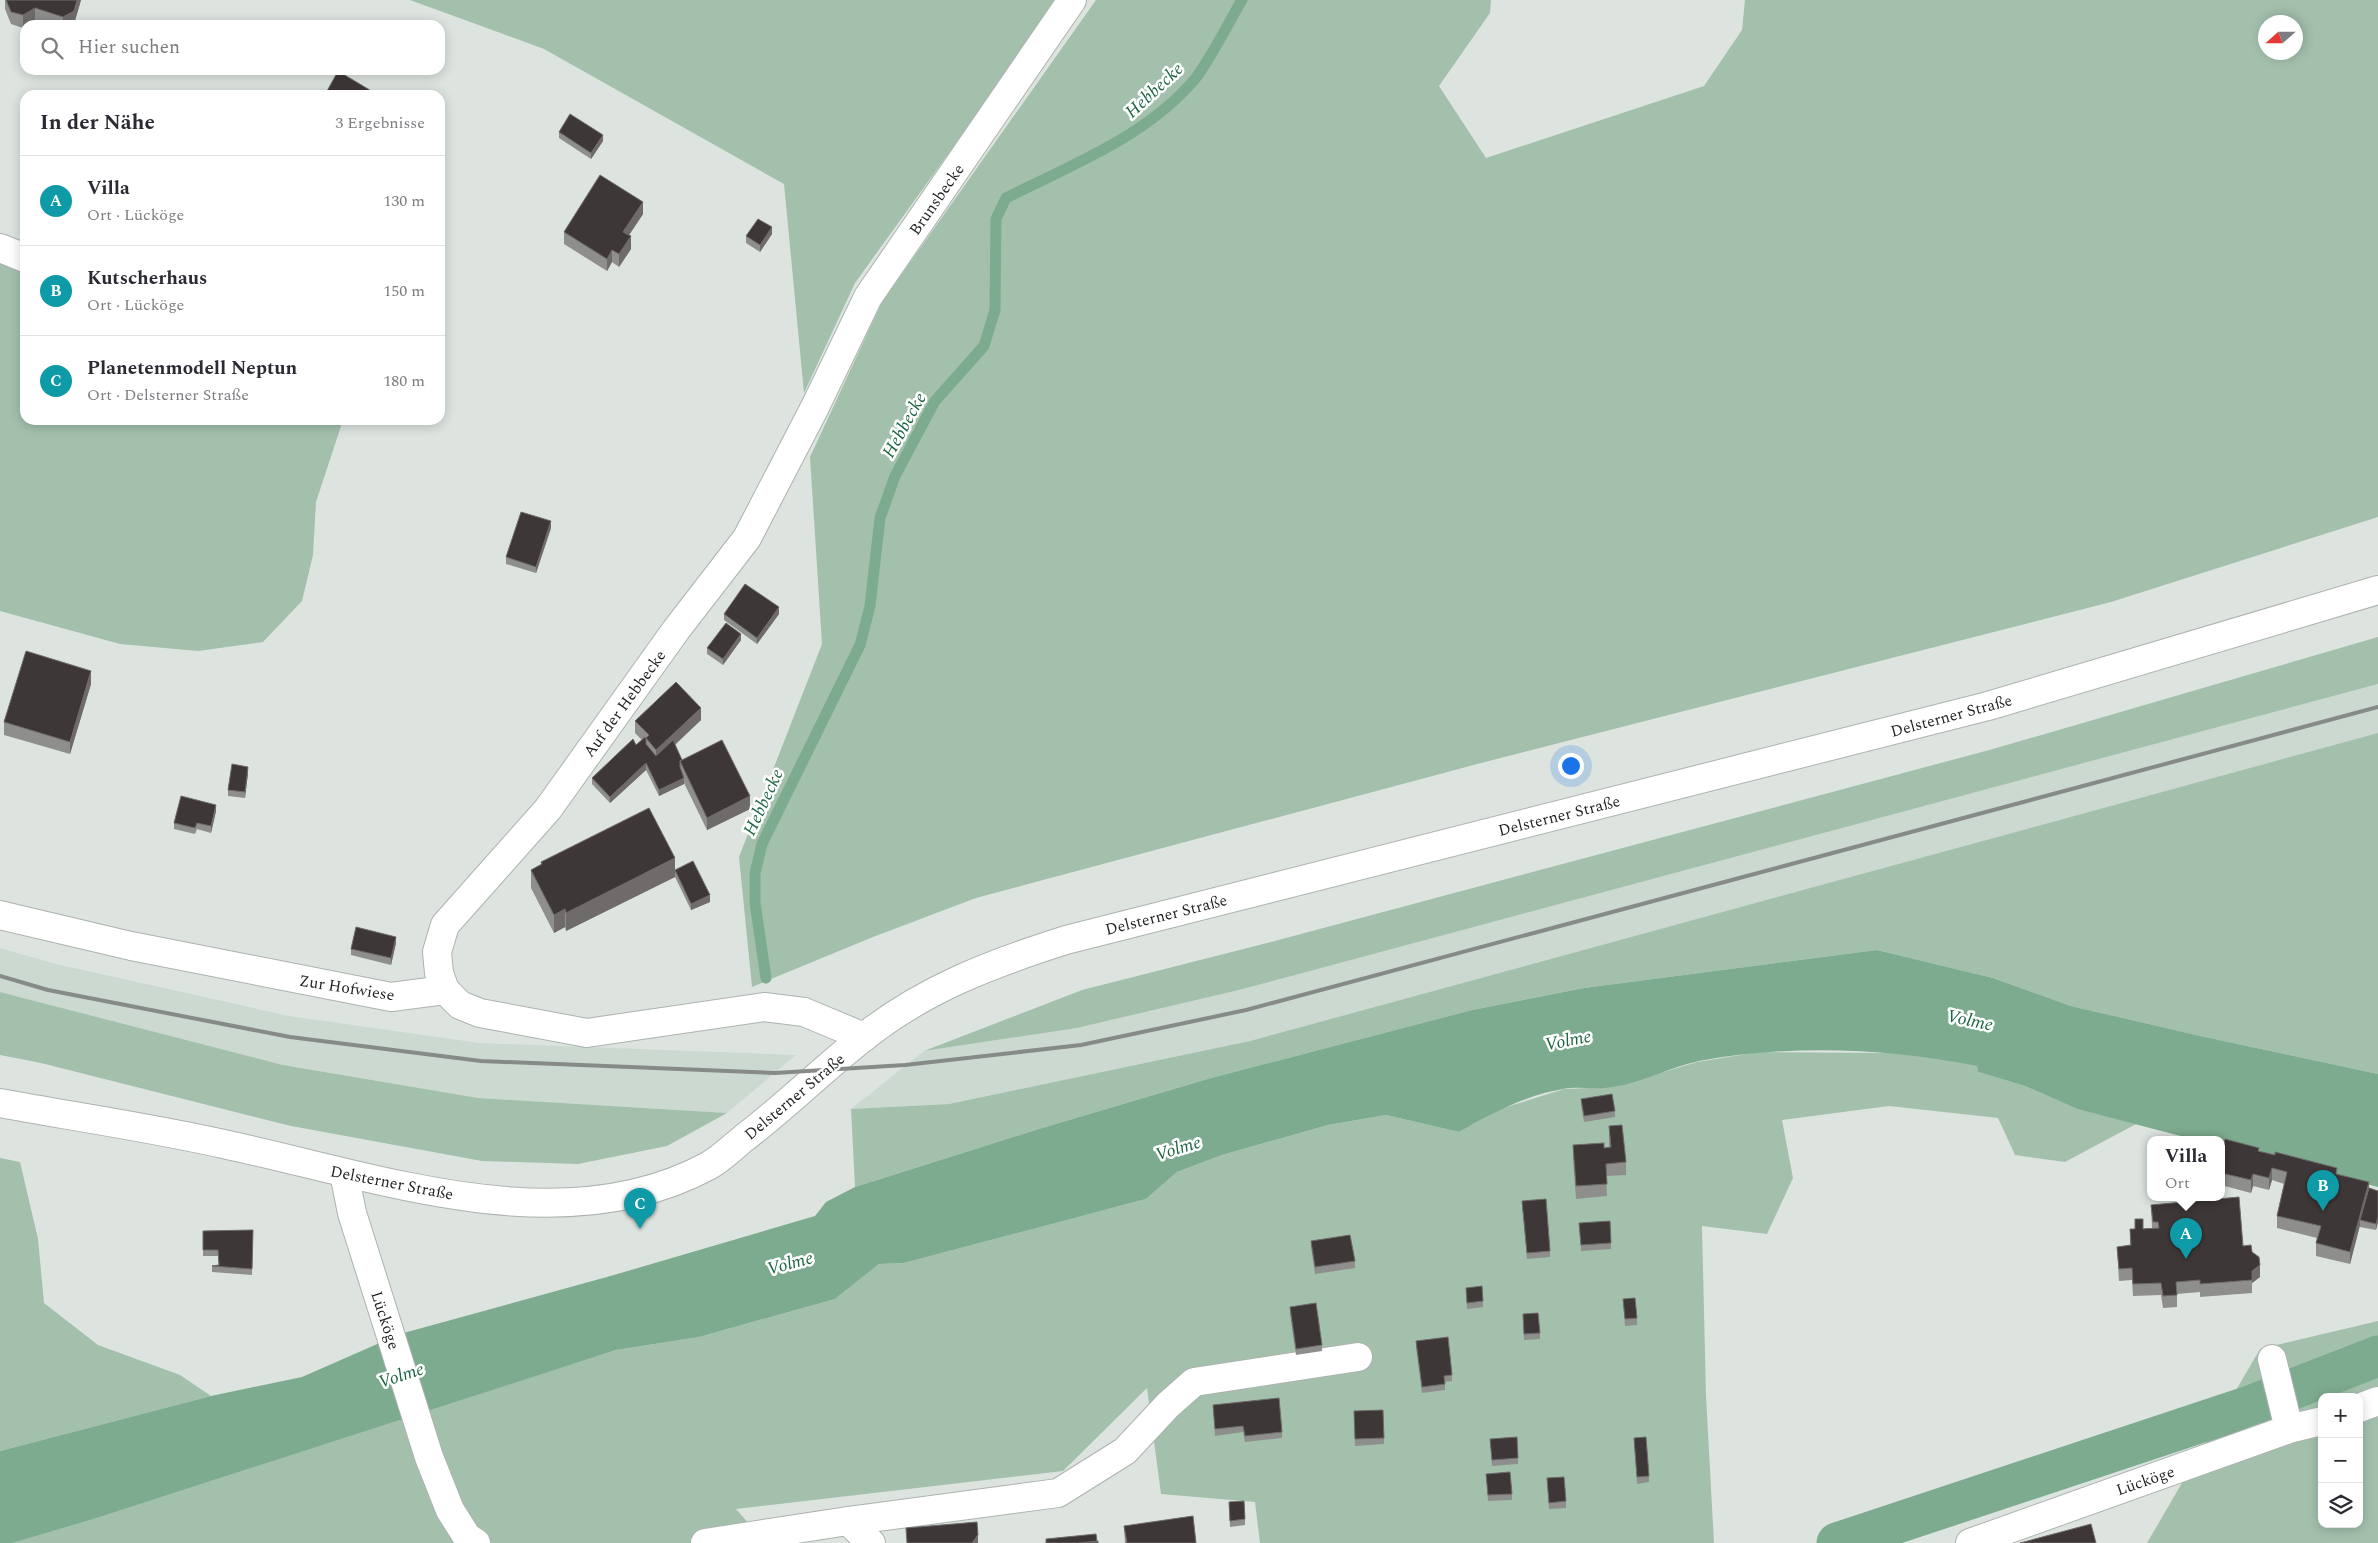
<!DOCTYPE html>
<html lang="de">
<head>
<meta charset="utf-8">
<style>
  :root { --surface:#fff; --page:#f2f2f3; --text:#2b2b33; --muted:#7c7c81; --line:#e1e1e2; --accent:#d93025 }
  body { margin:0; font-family:Spectral,serif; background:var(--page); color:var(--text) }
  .controls { position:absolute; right:15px; bottom:15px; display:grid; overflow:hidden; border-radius:10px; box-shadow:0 2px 12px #0003 }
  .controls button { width:45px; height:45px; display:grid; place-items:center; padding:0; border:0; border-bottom:1px solid var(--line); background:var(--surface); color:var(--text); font:25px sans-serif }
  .compass { position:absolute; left:2258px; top:15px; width:45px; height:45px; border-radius:50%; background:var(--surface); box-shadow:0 2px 12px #0003; rotate:249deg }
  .you { position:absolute; left:1570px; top:765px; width:18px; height:18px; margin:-12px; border:4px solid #fff; border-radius:50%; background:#1a73e8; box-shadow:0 0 0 8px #1a73e833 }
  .badge { display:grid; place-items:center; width:32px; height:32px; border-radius:50%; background:var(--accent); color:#fff; font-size:16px; font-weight:700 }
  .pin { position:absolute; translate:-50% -41px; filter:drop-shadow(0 1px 2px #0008) }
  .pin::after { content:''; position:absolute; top:26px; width:18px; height:15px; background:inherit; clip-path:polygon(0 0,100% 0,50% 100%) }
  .popup { position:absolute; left:2147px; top:1136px; width:78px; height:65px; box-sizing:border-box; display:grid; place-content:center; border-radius:10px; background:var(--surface); filter:drop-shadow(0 1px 4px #0005); font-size:16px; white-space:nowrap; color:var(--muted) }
  .popup b { font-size:19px; color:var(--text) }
  .popup::after { content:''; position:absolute; left:50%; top:100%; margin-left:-10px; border:10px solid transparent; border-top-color:var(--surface) }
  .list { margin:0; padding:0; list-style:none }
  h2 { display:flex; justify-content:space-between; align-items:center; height:65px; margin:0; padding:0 20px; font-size:21px }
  h2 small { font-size:16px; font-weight:400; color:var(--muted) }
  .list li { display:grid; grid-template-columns:32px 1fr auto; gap:15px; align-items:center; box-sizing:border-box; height:90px; padding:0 20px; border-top:1px solid var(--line) }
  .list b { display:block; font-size:19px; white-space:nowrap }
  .list p { margin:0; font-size:16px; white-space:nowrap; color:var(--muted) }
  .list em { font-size:16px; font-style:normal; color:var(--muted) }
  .icon { flex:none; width:28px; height:28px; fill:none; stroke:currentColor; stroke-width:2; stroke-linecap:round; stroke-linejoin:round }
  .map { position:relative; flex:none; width:2378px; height:1543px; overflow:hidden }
  .search { position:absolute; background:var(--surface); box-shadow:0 2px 12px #0003; left:20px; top:20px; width:425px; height:55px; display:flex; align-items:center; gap:12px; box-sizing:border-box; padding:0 18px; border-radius:15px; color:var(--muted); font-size:19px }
  .panel { position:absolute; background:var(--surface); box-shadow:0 2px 12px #0003; left:20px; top:90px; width:425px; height:335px; border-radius:15px }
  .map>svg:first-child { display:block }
  .built { fill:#cbd9d0 }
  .green { fill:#a3c0ad; fill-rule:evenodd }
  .water { fill:#7dab8f }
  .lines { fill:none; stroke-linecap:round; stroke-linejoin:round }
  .stream { stroke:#7dab8f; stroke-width:11 }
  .canal { stroke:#7dab8f; stroke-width:41 }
  .minor-casing { stroke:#acb3ae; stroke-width:30 }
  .major-casing { stroke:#acb3ae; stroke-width:30 }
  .minor { stroke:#fff; stroke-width:28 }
  .major { stroke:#fff; stroke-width:28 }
  .rail { stroke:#878b88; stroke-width:4 }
  .wall { fill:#8e8e8c }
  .shaded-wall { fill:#6e6b6a }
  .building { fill:#3e3738; stroke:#6e6b6a }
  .labels { text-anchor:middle; stroke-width:5; stroke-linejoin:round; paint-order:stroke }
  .street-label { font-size:16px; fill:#1f2120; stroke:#fff }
  .water-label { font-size:18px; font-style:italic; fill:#1b6540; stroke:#fff }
</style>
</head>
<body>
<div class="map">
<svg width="2378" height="1543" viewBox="0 0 2378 1543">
  <rect width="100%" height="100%" fill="#dde4df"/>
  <!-- built -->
  <path class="built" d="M2378,684V733L1250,1041L949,1104L851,1109L924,1051L1077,1028L1239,990Z
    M0,948L52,963L289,1016L480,1043L796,1055L727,1113L478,1098L283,1065L0,992Z"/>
  <!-- green -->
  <path class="green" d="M410,0H1059L855,283L804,393L784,184L544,49Z
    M1096,0H1491L1490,13L1439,86L1486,158L1704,86L1742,30L1745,0H2378V517L2111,602L1481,763L976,898L873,937L752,987L739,857L822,644L810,457L882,302ZM2266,22H2296V52H2266Z
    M0,248L25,258V420H343L316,502L313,555L302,601L263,642L198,651L120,644L0,611Z
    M2378,637V684L1239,990L1077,1028L924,1051L1082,990L1271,942L1993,749Z
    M2378,733V1074L2205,1037L2071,1006L1993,978L1877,950L1584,988L1472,1010L1211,1078L1042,1128L855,1187L851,1109L949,1104L1250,1041Z
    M0,992L283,1065L478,1098L727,1113L667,1146L578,1164L482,1161L291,1126L41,1063L0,1055Z
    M1759,1052L1892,1053L1933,1057L1977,1066L1978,1072L2025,1086L2077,1109L2136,1124L2065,1162L2015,1155L1998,1118L1889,1106L1782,1120L1793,1178L1767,1234L1702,1226L1706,1396L1714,1543H1260L1255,1502L1161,1494L1147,1388L1063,1471L736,1509L766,1543H12L616,1350L699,1337L835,1299L879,1264L904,1263L1146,1199L1177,1172L1222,1155L1328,1125L1386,1115L1459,1132L1500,1109L1564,1089L1613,1087L1697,1062Z
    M0,1158L20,1162L38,1239L44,1303L98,1345L180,1375L211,1396L0,1451Z
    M2378,1321V1543H2147L2260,1349ZM2322,1397H2359V1524H2322Z"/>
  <!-- water -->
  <path class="water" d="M1877,950L1993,978L2071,1006L2205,1037L2378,1074V1187L2221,1147V1140H2196L2077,1109L2025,1086L1978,1072L1977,1066C1887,1048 1790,1044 1699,1061C1670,1067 1642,1083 1613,1087C1596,1090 1579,1086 1563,1089C1526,1095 1492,1113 1459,1132L1386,1115L1328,1125L1222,1155L1177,1172L1146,1199L904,1263L879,1264L835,1299L699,1337L616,1350L96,1518L12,1543H0V1451L211,1396L302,1377L400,1334L614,1275L815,1216L826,1202L855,1187L1042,1128L1211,1078L1472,1010L1584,988Z"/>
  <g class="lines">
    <!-- stream -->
    <path class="stream" d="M766,978L755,903V873L762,844L860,645L870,606L880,518L895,476L935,401L984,346L995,310L996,219L1006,198C1071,165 1146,137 1195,79C1212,57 1227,25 1242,0"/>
    <!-- canal -->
    <path class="canal" d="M1837,1543L2247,1407L2378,1356"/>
    <!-- minor casing -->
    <g class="minor-casing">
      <path id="minor" d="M0,248L25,258
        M0,915L131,946L391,997L445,990
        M864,1037L804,1012L764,1007L587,1033L480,1013L460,1005L445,990L439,973L437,952L445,925L548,809L676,630L747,538L815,407L868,297L1072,0
        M344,1173L352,1213L429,1457L450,1510L467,1537L476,1543
        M2272,1359L2289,1429
        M2359,1408L2378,1401
        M848,1521L871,1543
        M705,1543L848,1521L1058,1493L1125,1451L1168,1405L1194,1382L1358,1357
        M1970,1543L2289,1429L2322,1421"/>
    </g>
    <!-- major casing -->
    <g class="major-casing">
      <path id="major" d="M0,1103C76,1117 153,1128 228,1145C378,1177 562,1245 708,1166C721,1159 733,1147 744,1138C786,1106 823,1069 864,1037C924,989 993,963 1066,940L1988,706L2378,590"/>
    </g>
    <!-- minor -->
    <use href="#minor" class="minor"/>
    <!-- major -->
    <use href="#major" class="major"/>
    <!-- rail -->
    <path class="rail" d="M0,976L48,990L290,1037L481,1061L775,1073L905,1065L1081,1045L1246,1010L2378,707"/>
  </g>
  <!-- wall -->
  <path class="wall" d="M5,0H81L74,24L71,25H50L35,20L25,25V26L23,28L11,24L5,9Z
    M559,132L603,141L591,159L559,138Z
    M643,214L629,235L631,249L619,267L612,262L607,271L564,244V232Z
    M772,234L760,252L746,243V236Z
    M551,528L536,573L506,564V557Z
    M724,614H779L757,644L724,620Z
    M741,640L723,665L707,654V648Z
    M91,684L70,754L4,735V722Z
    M701,720L675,745L682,760L750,809L707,830L684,783V784L659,796L646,770L610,803L592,784V778L636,745L642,740L635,733V721Z
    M248,773L245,798L228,796V790Z
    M216,811L211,833L197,829L195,834L174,829V823Z
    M541,862L675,877L566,931L565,927L554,933L531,888V870L541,865Z
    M675,870L710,902L691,910L675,877Z
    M396,943L391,965L351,955V949Z
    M1581,1099L1615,1111V1117L1584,1122L1581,1105Z
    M1609,1126L1626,1162V1175L1606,1176L1607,1196L1576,1199L1573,1158V1145L1604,1148L1609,1147Z
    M2259,1151L2337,1174L2369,1188L2378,1191L2376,1230L2360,1227V1225L2350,1264L2316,1256V1243L2317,1238L2277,1228V1216L2284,1184L2272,1180L2269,1190L2253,1186L2251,1193L2221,1185V1155Z
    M1522,1201L1550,1251V1257L1527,1259Z
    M2151,1205L2243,1246L2252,1252L2260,1277L2252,1283V1293L2200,1297V1292L2177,1294V1307L2163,1308L2161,1295L2133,1296L2132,1280L2119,1281L2117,1247L2130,1245V1229L2152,1228Z
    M1579,1223L1611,1243V1249L1581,1251Z
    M253,1230L252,1275L212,1272V1266L219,1265L218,1256H203V1231Z
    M1311,1241L1355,1261V1268L1315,1274L1311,1247Z
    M1466,1288L1483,1301V1307L1467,1309Z
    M1623,1299L1637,1318V1325L1625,1326Z
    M1290,1307L1322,1345V1351L1296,1355L1290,1314Z
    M1523,1314L1540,1333V1339L1524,1340Z
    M1416,1341L1452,1375V1381L1445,1382V1390L1422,1393L1416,1347Z
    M1213,1405L1282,1432V1438L1245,1442L1243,1432L1215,1436Z
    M1354,1411L1384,1438V1444L1355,1446Z
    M1634,1438L1649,1476V1482L1637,1484Z
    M1490,1439L1518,1458V1464L1492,1466Z
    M1486,1474L1512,1494V1500L1488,1501Z
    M1547,1478L1566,1501V1508L1549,1509Z
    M1229,1502L1245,1519V1525L1230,1527Z
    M1124,1526L1196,1543H1125Z"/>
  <!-- shaded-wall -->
  <path class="shaded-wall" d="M77,0H81L74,24L71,25H63V17Z
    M35,8V20L27,25H25V26L23,28V15Z
    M603,135V141L591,159V153Z
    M643,202V214L623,244V232Z
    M772,227V234L760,252V245Z
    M631,236V249L619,267V254Z
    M612,250V262L607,271V259Z
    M551,521V528L536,573V567Z
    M779,607V614L757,644V638Z
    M741,634V640L723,665V659Z
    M91,671V684L70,754V742Z
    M701,708V720L656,762V750Z
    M646,763V770L610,803V797Z
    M248,767V773L245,798V792Z
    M684,778V784L659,796V790Z
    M750,796V809L707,830V818Z
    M216,805V811L211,833V826Z
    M675,858V877L566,931V913Z
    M710,895V902L691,910V904Z
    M565,909V927L554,933V915Z
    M396,937V943L391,965V958Z
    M2272,1168V1180L2269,1190V1178Z
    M2253,1174V1186L2251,1193V1180Z
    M2369,1182V1195L2360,1220V1225L2350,1264V1252Z
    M2378,1217V1223L2376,1230V1224Z
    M2260,1265V1277L2252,1283V1271Z
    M978,1535V1543H972Z"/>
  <!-- building -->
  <path class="building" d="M6,0H77L74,11L63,17L35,8L23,15L11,12Z
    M338,71L378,95H329L326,93Z
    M570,114L603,135L591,153L559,132Z
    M600,175L643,202L623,232L631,236L619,254L612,250L607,259L564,232Z
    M758,219L772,227L760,245L746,236Z
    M521,512L551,521L536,567L506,557Z
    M745,584L779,607L757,638L724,614Z
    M726,623L741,634L723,659L707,648Z
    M26,651L91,671L70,742L4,722Z
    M676,682L701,708L656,750L646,738L649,735L635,721Z
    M645,737L646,738V744L656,756L673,740L682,760L680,761V767L684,778L659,790L646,763L610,797L592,778L633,739L636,745Z
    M722,740L750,796L707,818L680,761Z
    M232,764L248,767L245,792L228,790Z
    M181,796L216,805L211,826L197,823L195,828L174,823Z
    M649,808L675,858L566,913L565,909L554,915L531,870L542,864L541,862Z
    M693,861L710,895L691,904L675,870Z
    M356,927L396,937L391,958L351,949Z
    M1612,1094L1615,1111L1584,1116L1581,1099Z
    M1622,1125L1626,1162L1606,1164L1607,1184L1576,1186L1573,1145L1604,1143V1148L1611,1147L1609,1126Z
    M2225,1139L2259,1148L2258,1151L2275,1155V1152L2337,1168L2336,1174L2369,1182L2350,1252L2316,1243L2321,1226L2277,1216L2287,1172L2272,1168L2269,1178L2253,1174L2251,1180L2221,1173V1155Z
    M2369,1188L2378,1191V1217L2376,1224L2360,1220Z
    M2239,1197L2243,1246L2251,1245L2252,1252L2259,1257L2260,1265L2252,1271V1280L2200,1284V1280L2176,1282L2177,1295L2163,1296L2161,1283L2133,1284L2132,1268L2119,1269L2117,1247L2131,1245L2130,1229H2135V1219H2143V1229L2159,1228L2158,1222H2153L2151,1205Z
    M1546,1199L1550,1251L1527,1253L1522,1201Z
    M1610,1221L1611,1243L1581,1245L1579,1223Z
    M253,1230L252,1269L212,1266L219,1265L218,1250H203V1231Z
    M1350,1235L1355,1261L1315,1267L1311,1241Z
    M1482,1286L1483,1301L1467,1303L1466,1288Z
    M1635,1298L1637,1318L1625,1319L1623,1299Z
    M1316,1303L1322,1345L1296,1349L1290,1307Z
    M1538,1313L1540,1333L1524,1334L1523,1314Z
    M1448,1337L1452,1375L1444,1376L1445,1384L1422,1387L1416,1341Z
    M1279,1398L1282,1432L1245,1436L1243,1426L1215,1429L1213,1405Z
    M1383,1410L1384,1438L1355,1439L1354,1411Z
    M1517,1437L1518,1458L1492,1460L1490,1439Z
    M1646,1437L1649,1476L1637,1477L1634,1438Z
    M1510,1472L1512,1494L1488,1495L1486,1474Z
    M1564,1477L1566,1501L1549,1503L1547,1478Z
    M1244,1501L1245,1519L1230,1521L1229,1502Z
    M1193,1516L1196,1543H1127L1124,1526Z
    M977,1522L978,1535L972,1543H907L906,1528Z
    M2091,1524L2096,1543H2020Z
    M1096,1534L1097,1542L1079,1543H1046V1539Z
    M1098,1541V1543H1079Z"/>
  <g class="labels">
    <!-- street labels -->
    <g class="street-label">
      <text transform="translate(936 199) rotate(-55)" y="6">Brunsbecke</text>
      <text transform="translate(624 703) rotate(-54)" y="6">Auf der Hebbecke</text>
      <text transform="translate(1951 715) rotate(-15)" y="6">Delsterner Straße</text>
      <text transform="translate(1559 815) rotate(-14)" y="6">Delsterner Straße</text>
      <text transform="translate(1166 914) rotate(-14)" y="6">Delsterner Straße</text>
      <text transform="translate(347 987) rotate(9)" y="6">Zur Hofwiese</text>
      <text transform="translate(794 1096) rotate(-40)" y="6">Delsterner Straße</text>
      <text transform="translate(392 1182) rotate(11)" y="6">Delsterner Straße</text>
      <text transform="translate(386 1320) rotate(72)" y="6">Lücköge</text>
      <text transform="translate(2145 1480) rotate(-19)" y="6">Lücköge</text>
    </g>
    <!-- water labels -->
    <g class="water-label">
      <text transform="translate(1154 90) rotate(-43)" y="6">Hebbecke</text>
      <text transform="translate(904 425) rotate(-61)" y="6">Hebbecke</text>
      <text transform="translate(763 802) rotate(-65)" y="6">Hebbecke</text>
      <text transform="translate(1970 1020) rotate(12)" y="6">Volme</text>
      <text transform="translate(1568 1040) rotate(-11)" y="6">Volme</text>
      <text transform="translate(1178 1148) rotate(-17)" y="6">Volme</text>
      <text transform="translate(790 1263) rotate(-15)" y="6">Volme</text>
      <text transform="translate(401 1375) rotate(-18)" y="6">Volme</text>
    </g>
  </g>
</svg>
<div class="controls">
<button>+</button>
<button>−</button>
<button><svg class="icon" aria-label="layers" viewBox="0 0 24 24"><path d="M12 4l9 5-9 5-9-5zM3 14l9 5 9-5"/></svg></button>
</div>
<svg class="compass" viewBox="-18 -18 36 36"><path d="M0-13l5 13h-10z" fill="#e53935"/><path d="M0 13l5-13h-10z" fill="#7c7c81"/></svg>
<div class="you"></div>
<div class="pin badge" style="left:2186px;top:1259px;background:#0f9aa8">A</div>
<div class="popup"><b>Villa</b>Ort</div>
<div class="pin badge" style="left:2323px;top:1211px;background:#0f9aa8">B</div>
<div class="pin badge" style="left:640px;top:1229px;background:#0f9aa8">C</div>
<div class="search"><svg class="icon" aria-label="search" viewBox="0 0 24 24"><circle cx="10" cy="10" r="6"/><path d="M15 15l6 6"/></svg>Hier suchen</div>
<section class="panel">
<h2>In der Nähe<small>3 Ergebnisse</small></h2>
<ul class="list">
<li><span class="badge" style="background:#0f9aa8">A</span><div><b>Villa</b><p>Ort · Lücköge</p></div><em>130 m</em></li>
<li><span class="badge" style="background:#0f9aa8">B</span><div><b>Kutscherhaus</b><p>Ort · Lücköge</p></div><em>150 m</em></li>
<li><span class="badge" style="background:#0f9aa8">C</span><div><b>Planetenmodell Neptun</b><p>Ort · Delsterner Straße</p></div><em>180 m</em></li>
</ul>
</section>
</div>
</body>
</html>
